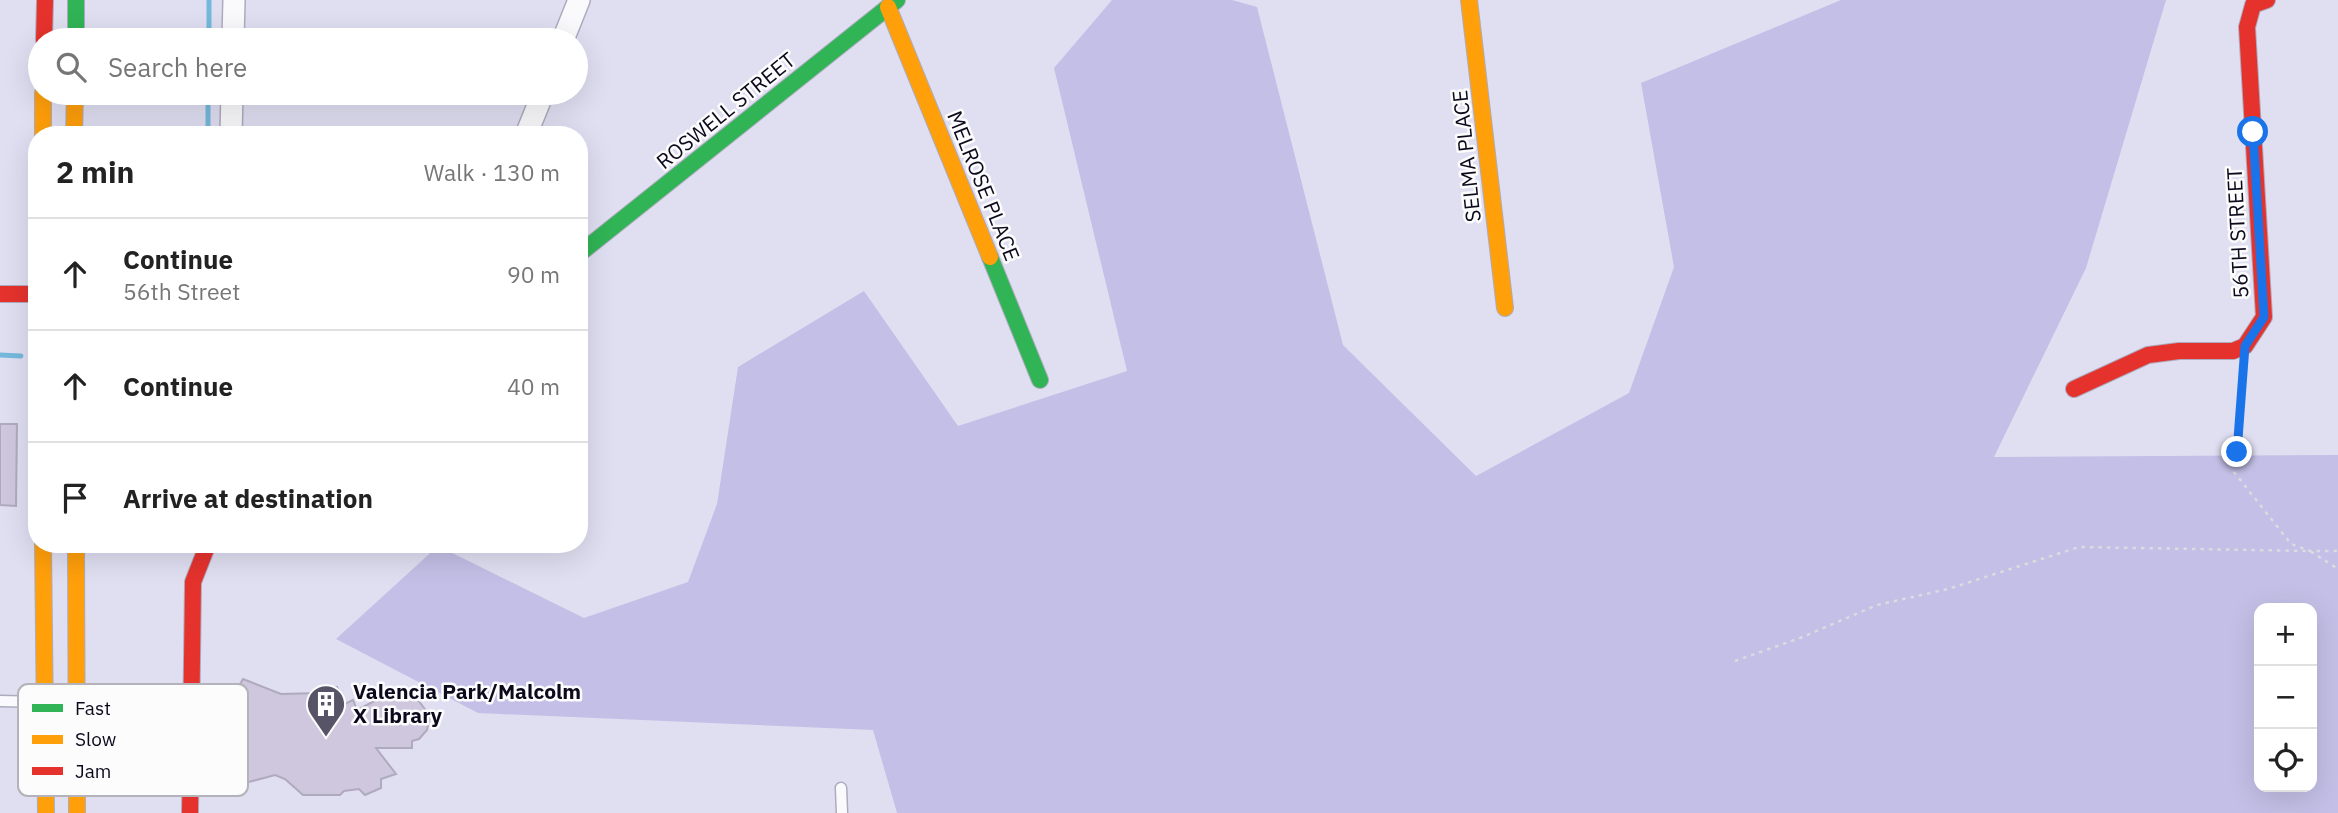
<!DOCTYPE html>
<html lang="en">
<head>
<meta charset="utf-8">
<style>
  :root { --surface:#fff; --page:#f6f6f6; --text:#222; --muted:#767676; --line:#e0e0e0 }
  body { margin:0; font-family:"IBM Plex Sans",sans-serif; background:var(--page); color:var(--text) }
  .controls { position:absolute; right:21px; bottom:21px; display:grid; overflow:hidden; border-radius:14px; box-shadow:0 7px 28px #0002 }
  .controls button { width:63px; height:63px; display:grid; place-items:center; padding:0; border:0; border-bottom:2px solid var(--line); background:var(--surface); color:var(--text); font:35px sans-serif }
  .stop { position:absolute; width:21px; height:21px; margin:-16px; border:5px solid #1a73e8; border-radius:50%; background:#fff }
  .stop.end { background:#1a73e8; border-color:#fff; box-shadow:0 2px 7px #0008 }
  .list { margin:0; padding:0; list-style:none }
  h2 { display:flex; justify-content:space-between; align-items:center; height:91px; margin:0; padding:0 28px; font-size:30px }
  h2 small { font-size:23px; font-weight:400; color:var(--muted) }
  .list li { display:grid; grid-template-columns:46px 1fr auto; gap:21px; align-items:center; box-sizing:border-box; height:112px; padding:0 28px; border-top:2px solid var(--line) }
  .list b { display:block; font-size:26px; white-space:nowrap }
  .list p { margin:0; font-size:23px; white-space:nowrap; color:var(--muted) }
  .list em { font-size:23px; font-style:normal; color:var(--muted) }
  .icon { flex:none; width:38px; height:38px; fill:none; stroke:currentColor; stroke-width:2; stroke-linecap:round; stroke-linejoin:round }
  .map { position:relative; flex:none; width:2338px; height:813px; overflow:hidden }
  .search { position:absolute; background:var(--surface); box-shadow:0 7px 28px #0002; left:28px; top:28px; width:560px; height:77px; display:flex; align-items:center; gap:18px; box-sizing:border-box; padding:0 24px; border-radius:38px; color:var(--muted); font-size:26px }
  .panel { position:absolute; background:var(--surface); box-shadow:0 7px 28px #0002; left:28px; top:126px; width:560px; height:427px; border-radius:28px }
  .map>svg:first-child { display:block }
  .green { fill:#c3bfe6; fill-rule:evenodd }
  .lines { fill:none; stroke-linecap:round; stroke-linejoin:round }
  .stream { stroke:#74b9dc; stroke-width:5 }
  .building { fill:#cfc7de; stroke:#b0aabd; stroke-width:2 }
  .lane-casing { stroke:#adabbe; stroke-width:13 }
  .street-casing { stroke:#adabbe; stroke-width:24 }
  .fast-casing { stroke:#adabbe; stroke-width:18 }
  .slow-casing { stroke:#adabbe; stroke-width:18 }
  .jam-casing { stroke:#adabbe; stroke-width:18 }
  .path { stroke:#dbdbe1; stroke-width:2.5; stroke-dasharray:3.5 5; stroke-linecap:butt }
  .lane { stroke:#fafafd; stroke-width:10 }
  .street { stroke:#fafafd; stroke-width:21 }
  .fast { stroke:#30b455; stroke-width:16 }
  .slow { stroke:#ff9f0a; stroke-width:16 }
  .jam { stroke:#e5322d; stroke-width:16 }
  .route { stroke:#1a73e8; stroke-width:9 }
  .labels { text-anchor:middle; stroke-width:5; stroke-linejoin:round; paint-order:stroke }
  .street-label { font-size:21px; fill:#0d091d; stroke:#fcfcfc }
  .poi-label { font-size:21px; font-weight:bold; fill:#0d091d; stroke:#fcfcfc; text-anchor:start }
  .key { fill:#fcfcfc; stroke:#b4b3b9; stroke-width:2 }
  .key-label { font-size:19px; fill:#0d091d }
</style>
</head>
<body>
<div class="map">
<svg width="2338" height="813" viewBox="0 0 2338 813">
  <rect width="100%" height="100%" fill="#e0dff2"/>
  <!-- green -->
  <path class="green" d="M1112,0H1232L1257,7L1343,345L1476,476L1629,393L1674,267L1641,83L1841,0H2166L2086,268L1994,457L2338,455V813H897L873,730L478,713L336,639L438,546L584,618L688,582L717,504L738,367L864,291L958,426L1127,371L1054,68ZM2259,608H2312V787H2259Z"/>
  <g class="lines">
    <!-- stream -->
    <path class="stream" d="M209,40V0
      M208,135V93
      M0,355L21,356"/>
  </g>
  <!-- building -->
  <path class="building" d="M0,424H17L16,506L0,505Z
    M243,679L281,694L320,693L337,687L345,704L353,700L357,710L388,694L415,696L430,716L427,730L419,739L412,741V748H376L396,774L381,779V788L365,795L359,789L344,791L340,795H303L285,779L275,775L249,782L226,773L219,764L225,741L237,735L245,709L231,700Z"/>
  <g class="lines">
    <!-- lane casing -->
    <g class="lane-casing">
      <path id="lane" d="M0,701L43,702
        M841,788L842,813"/>
    </g>
    <!-- street casing -->
    <g class="street-casing">
      <path id="street" d="M233,40L234,0
        M563,40L579,0
        M231,135L232,93
        M526,135L543,93"/>
    </g>
    <!-- fast casing -->
    <g class="fast-casing">
      <path id="fast" d="M76,0V40
        M579,254L897,0
        M990,257L1040,380"/>
    </g>
    <!-- slow casing -->
    <g class="slow-casing">
      <path id="slow" d="M1469,0L1505,308
        M888,7L990,257
        M43,93V135
        M74,135L75,93
        M43,544L46,813
        M76,544L77,813"/>
    </g>
    <!-- jam casing -->
    <g class="jam-casing">
      <path id="jam" d="M44,40L45,0
        M0,294H37
        M2074,389L2148,355L2179,351H2233L2245,346L2264,317L2247,27L2253,5L2267,0
        M190,813L193,582L208,544"/>
    </g>
    <!-- path -->
    <path class="path" d="M2243,370L2234,472L2291,544L2310,551H2338
      M1735,661L1800,638L1877,605L1948,589L2079,547L2310,551L2338,569"/>
    <!-- lane -->
    <use href="#lane" class="lane"/>
    <!-- street -->
    <use href="#street" class="street"/>
    <!-- fast -->
    <use href="#fast" class="fast"/>
    <!-- slow -->
    <use href="#slow" class="slow"/>
    <!-- jam -->
    <use href="#jam" class="jam"/>
  </g>
  <g class="lines">
    <!-- route -->
    <path class="route" d="M2237,452L2245,346L2264,317L2253,132"/>
  </g>
  <!-- icons -->
  <defs>
    <g id="building-pin" transform="scale(2.0125)"><path d="M0 17L-7.5 6A9.5 9.5 0 1 1 7.5 6Z" fill="#575468" stroke="#fcfcfc"/><path d="M-4-6H4V6H1V3H-1V6H-4ZM-2.5-4.3h1.7v1.8h-1.7ZM.8-4.3h1.7v1.8H.8ZM-2.5-1h1.7V.8h-1.7ZM.8-1h1.7V.8H.8Z" fill="#fff"/></g>
  </defs>
  <g fill-rule="evenodd">
    <use href="#building-pin" x="326" y="704"/>
  </g>
  <g class="labels">
    <!-- street labels -->
    <g class="street-label">
      <text transform="translate(726 111) rotate(-39)" y="7">ROSWELL STREET</text>
      <text transform="translate(1467 156) rotate(-96)" y="7">SELMA PLACE</text>
      <text transform="translate(983 186) rotate(68)" y="7">MELROSE PLACE</text>
      <text transform="translate(2238 233) rotate(-93)" y="7">56TH STREET</text>
    </g>
    <!-- poi labels -->
    <g class="poi-label">
      <text x="353" y="699">Valencia Park/Malcolm<tspan x="353" dy="24">X Library</tspan></text>
    </g>
  </g>
  <!-- legend -->
  <rect x="18" y="684" width="230" height="112" rx="10" class="key"/>
  <rect x="32" y="704" width="31" height="8" fill="#30b455"/>
  <rect x="32" y="735" width="31" height="9" fill="#ff9f0a"/>
  <rect x="32" y="767" width="31" height="8" fill="#e5322d"/>
  <g class="key-label">
    <text x="75" y="715">Fast</text>
    <text x="75" y="746">Slow</text>
    <text x="75" y="778">Jam</text>
  </g>
</svg>
<div class="controls">
<button>+</button>
<button>−</button>
<button><svg class="icon" aria-label="locate" viewBox="0 0 24 24"><circle cx="12" cy="12" r="6"/><path d="M12 2v4M12 18v4M2 12h4M18 12h4"/></svg></button>
</div>
<div class="stop" style="left:2253px;top:132px"></div>
<div class="stop end" style="left:2237px;top:452px"></div>
<div class="search"><svg class="icon" aria-label="search" viewBox="0 0 24 24"><circle cx="10" cy="10" r="6"/><path d="M15 15l6 6"/></svg>Search here</div>
<section class="panel">
<h2>2 min<small>Walk · 130 m</small></h2>
<ul class="list">
<li><svg class="icon" aria-label="ahead" viewBox="0 0 24 24"><path d="M12 20V5M6 11l6-6 6 6"/></svg><div><b>Continue</b><p>56th Street</p></div><em>90 m</em></li>
<li><svg class="icon" aria-label="ahead" viewBox="0 0 24 24"><path d="M12 20V5M6 11l6-6 6 6"/></svg><div><b>Continue</b></div><em>40 m</em></li>
<li><svg class="icon" aria-label="arrive" viewBox="0 0 24 24"><path d="M6 21V4h12l-3 4 3 4H6"/></svg><div><b>Arrive at destination</b></div></li>
</ul>
</section>
</div>
</body>
</html>
